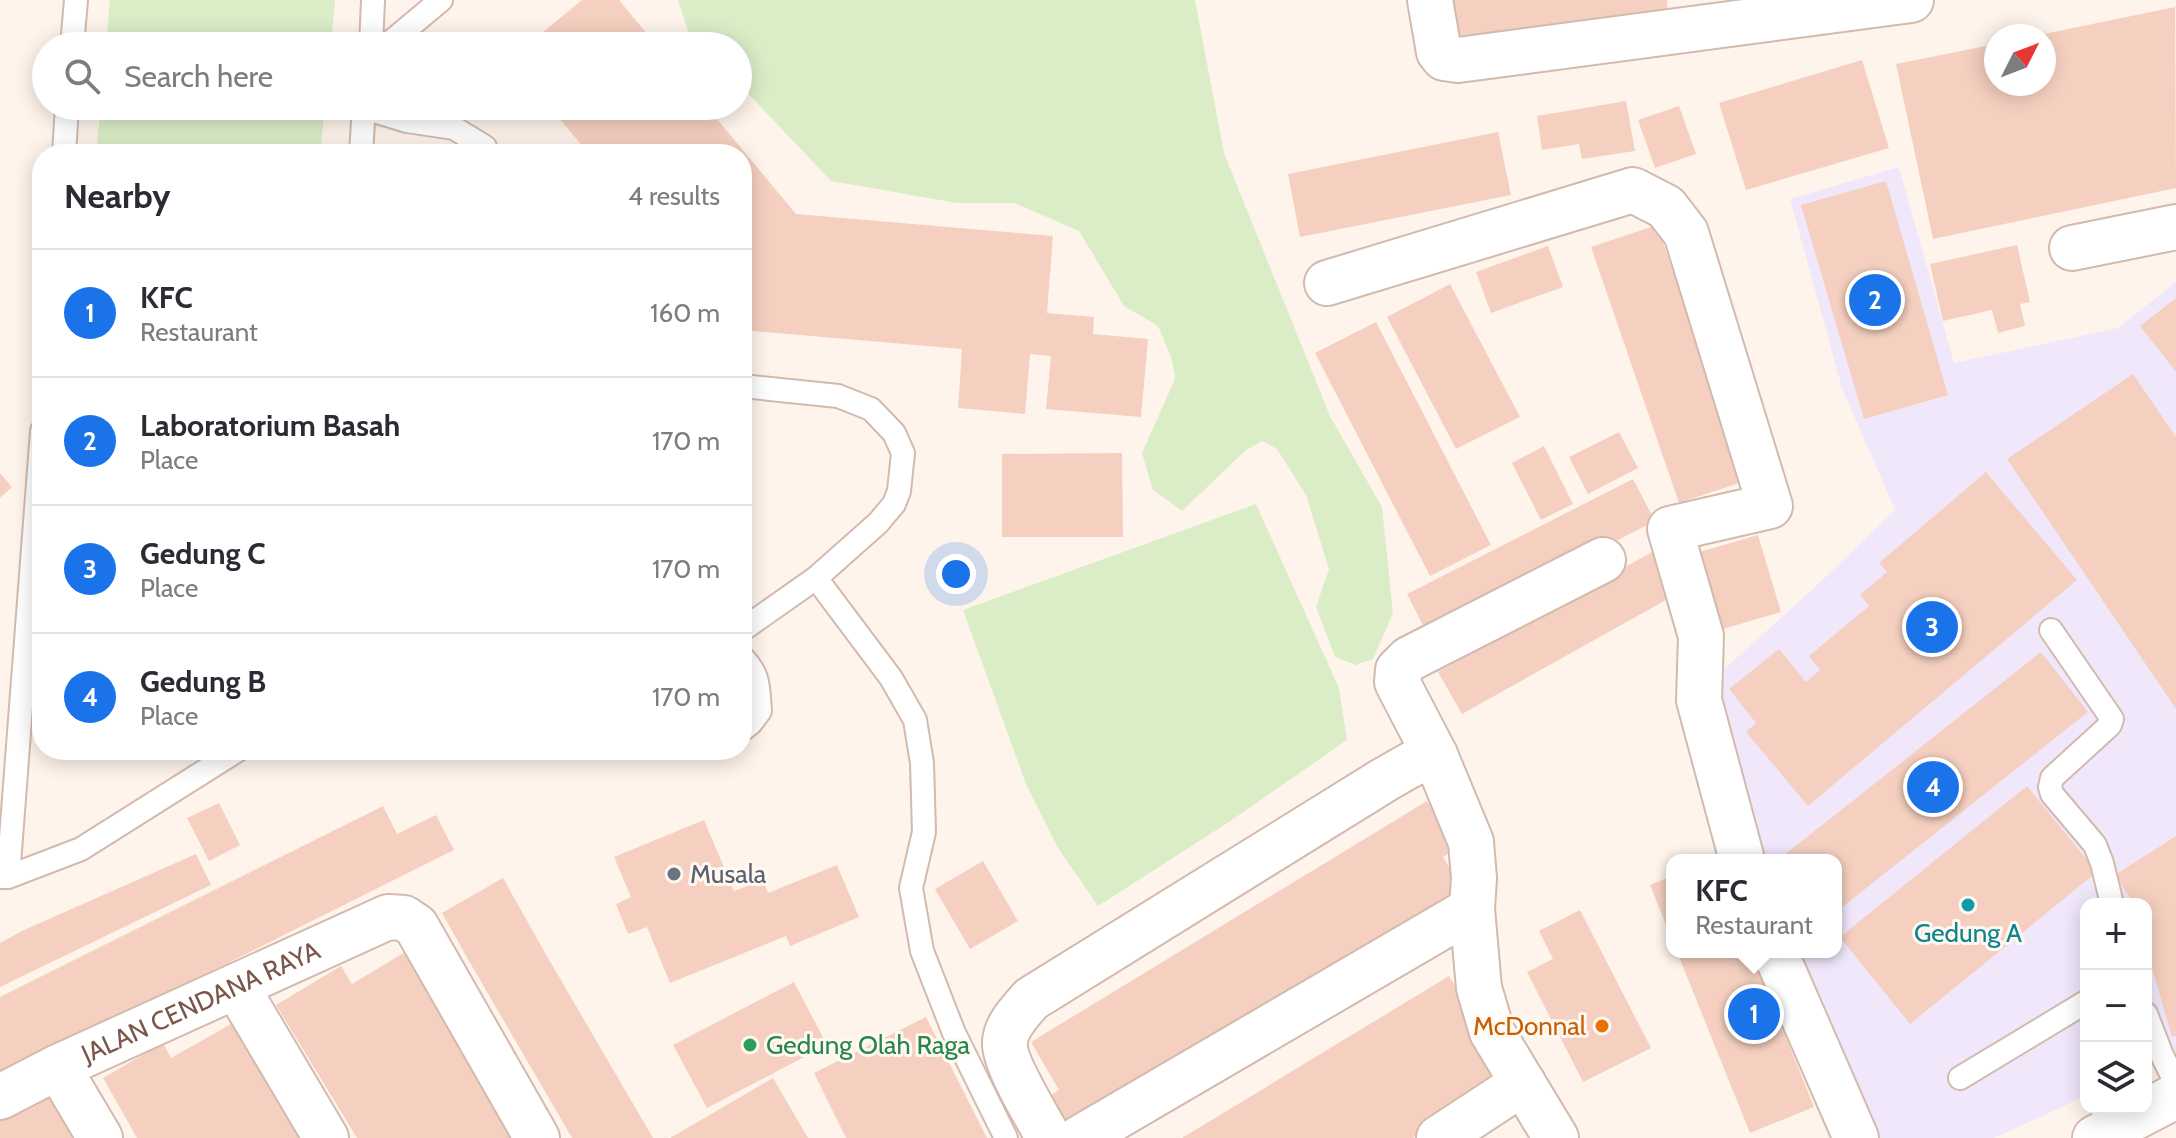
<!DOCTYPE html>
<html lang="en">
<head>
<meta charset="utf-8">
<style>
  :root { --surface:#fff; --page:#f2f2f3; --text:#2b2b33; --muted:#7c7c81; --line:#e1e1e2; --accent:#1a73e8 }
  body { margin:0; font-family:Cabin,sans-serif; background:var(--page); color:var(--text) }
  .controls { position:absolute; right:24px; bottom:24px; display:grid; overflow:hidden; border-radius:16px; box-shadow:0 4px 20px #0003 }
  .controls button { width:72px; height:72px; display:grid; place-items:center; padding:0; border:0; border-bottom:2px solid var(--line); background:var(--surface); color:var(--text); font:40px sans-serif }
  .compass { position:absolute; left:1984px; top:24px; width:72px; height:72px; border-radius:50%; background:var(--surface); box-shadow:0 4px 20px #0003; rotate:48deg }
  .you { position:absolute; left:956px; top:574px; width:28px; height:28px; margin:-20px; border:6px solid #fff; border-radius:50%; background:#1a73e8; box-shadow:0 0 0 12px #1a73e833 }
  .badge { display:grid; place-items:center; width:52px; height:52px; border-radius:50%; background:var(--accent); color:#fff; font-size:26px; font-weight:700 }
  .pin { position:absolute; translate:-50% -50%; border:4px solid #fff; box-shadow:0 2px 8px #0006 }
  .popup { position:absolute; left:1666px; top:854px; width:176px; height:104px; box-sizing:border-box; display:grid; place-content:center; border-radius:16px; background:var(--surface); filter:drop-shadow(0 2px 6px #0005); font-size:26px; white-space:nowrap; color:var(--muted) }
  .popup b { font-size:30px; color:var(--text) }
  .popup::after { content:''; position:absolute; left:50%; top:100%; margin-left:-16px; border:16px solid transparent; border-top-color:var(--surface) }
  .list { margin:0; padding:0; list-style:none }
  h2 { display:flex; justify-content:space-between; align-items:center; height:104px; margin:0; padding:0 32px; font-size:34px }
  h2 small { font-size:26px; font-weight:400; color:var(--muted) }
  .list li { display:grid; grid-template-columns:52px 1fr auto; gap:24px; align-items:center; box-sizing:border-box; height:128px; padding:0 32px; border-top:2px solid var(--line) }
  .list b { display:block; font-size:30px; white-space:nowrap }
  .list p { margin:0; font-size:26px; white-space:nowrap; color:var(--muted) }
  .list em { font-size:26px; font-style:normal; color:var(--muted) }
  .icon { flex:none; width:44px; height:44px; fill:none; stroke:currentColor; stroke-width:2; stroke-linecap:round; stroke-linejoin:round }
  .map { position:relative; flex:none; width:2176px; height:1138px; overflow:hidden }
  .search { position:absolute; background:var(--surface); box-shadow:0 4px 20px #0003; left:32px; top:32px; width:720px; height:88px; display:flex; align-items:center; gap:20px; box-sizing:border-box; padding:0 28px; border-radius:44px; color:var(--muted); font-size:30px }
  .panel { position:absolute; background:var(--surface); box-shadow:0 4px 20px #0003; left:32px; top:144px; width:720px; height:616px; border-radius:32px }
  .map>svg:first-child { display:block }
  .education { fill:#f1e7fb }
  .green { fill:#dbedc7 }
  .building { fill:#f5d0c0 }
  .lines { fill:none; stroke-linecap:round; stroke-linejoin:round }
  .lane-casing { stroke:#d2baae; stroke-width:26 }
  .street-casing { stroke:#d2baae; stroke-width:48 }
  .secondary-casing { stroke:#d7bcae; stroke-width:48 }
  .lane { stroke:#fff; stroke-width:22 }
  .street { stroke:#fff; stroke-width:44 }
  .secondary { stroke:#fff; stroke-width:44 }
  .worship-dot { fill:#6b7280; stroke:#fff9f2; stroke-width:3 }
  .culture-dot { fill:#0f9aa8; stroke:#fff9f2; stroke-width:3 }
  .food-dot { fill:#e8710a; stroke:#fff9f2; stroke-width:3 }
  .leisure-dot { fill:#2e9e5b; stroke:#fff9f2; stroke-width:3 }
  .labels { text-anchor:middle; stroke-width:6; stroke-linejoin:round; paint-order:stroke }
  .worship-label { font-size:26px; fill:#5b616d; stroke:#fff9f2; text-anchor:start }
  .culture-label { font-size:26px; fill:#0d838f; stroke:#fff9f2 }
  .street-label { font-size:26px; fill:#7b574b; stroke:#fff9f2 }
  .food-label { font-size:26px; fill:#c56008; stroke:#fff9f2; text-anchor:end }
  .leisure-label { font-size:26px; fill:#27864d; stroke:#fff9f2; text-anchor:start }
</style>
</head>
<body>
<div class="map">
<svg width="2176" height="1138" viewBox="0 0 2176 1138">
  <rect width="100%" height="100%" fill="#fef4eb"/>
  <!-- education -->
  <path class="education" d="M1899,167L1954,363L2118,328L2176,282V1054L2146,1068V904H2086V1096L1994,1138H1880L1797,952H1836V860H1760L1716,685L1723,670L1813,589L1895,510L1842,388L1790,199Z"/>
  <!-- green -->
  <path class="green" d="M110,0H335L331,46H106Z
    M678,0H1195L1224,153L1330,416L1382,507L1393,613L1373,659L1356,665L1335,657L1316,607L1329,569L1306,495L1277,449L1262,441L1246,450L1182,511L1153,490L1142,453L1175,379L1172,360L1158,326L1124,306L1079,231L1014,203H957L831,181L738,83V46H702L688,31Z
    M101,106H325L320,154H96Z
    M1256,504L1339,688L1347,740L1229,822L1098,906L1058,848L1026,784L963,610Z"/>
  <!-- building -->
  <path class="building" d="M582,0H619L657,46H526Z
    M1449,0H1667L1668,15L1453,37Z
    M2175,7L2176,188L1933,239L1896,64L1996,44V84H2044V34Z
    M1862,60L1889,148L1746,190L1719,103Z
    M1626,101L1635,151L1582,159L1579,144L1542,150L1537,116Z
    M549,106H706L796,214L1053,236L1047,313L1094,317L1093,334L1148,339L1141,417L1046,409L1051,356L1030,354L1025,414L958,408L962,349L742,330V154H589Z
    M1679,106L1696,154L1655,168L1638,120Z
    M1498,132L1511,195L1300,237L1288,174Z
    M1886,181L1948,395L1864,419L1801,205Z
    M1657,225L1745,481L1679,503L1591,247Z
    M2017,245L2030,302L2020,304L2025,326L1998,333L1992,310L1943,321L1930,264Z
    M1548,246L1563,287L1491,313L1476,272Z
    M1450,284L1520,417L1456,449L1387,317Z
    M2176,298V372L2140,326Z
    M1376,322L1491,545L1430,576L1315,353Z
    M2133,374L2176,437V709L2007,459Z
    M1619,432L1638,468L1588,494L1569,457Z
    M1544,446L1573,504L1541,520L1512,463Z
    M1122,453L1123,537H1002V454Z
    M1986,472L2077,580L1808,806L1746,732L1756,723L1729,689L1779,649L1806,682L1820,670L1809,656L1869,606L1860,595L1887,572L1879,563Z
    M0,473L12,487L0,498Z
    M1633,479L1655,521L1429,637L1407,594Z
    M1758,535L1781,612L1723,629L1700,552Z
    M1659,548L1684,590L1462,714L1438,672Z
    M2041,652L2088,712L1836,912V860H1778Z
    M2027,786L2097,872L1910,1024L1840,937Z
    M1427,801L1456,849L1443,857L1467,896L1072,1136L1048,1097L1059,1090L1031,1042Z
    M219,803L240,845L209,861L187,818Z
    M383,806L397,834L436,815L454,850L0,1077V997Z
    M704,820L734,891L763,880L768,893L837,865L859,917L790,946L786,936L670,983L647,927L628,934L616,904L631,897L614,857Z
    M2176,836V1036L2172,1037L2146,947V904H2134L2115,875Z
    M196,854L211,885L0,987V943L24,930Z
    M983,861L1018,921L970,949L935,889Z
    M1672,876V940L1650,885Z
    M503,878L544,951L653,1138H572L469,961L442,913Z
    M1580,910L1651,1048L1583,1082L1527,972L1553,959L1539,931Z
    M410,949L526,1138H357L276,1005L341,966L352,984Z
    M1677,952H1752L1814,1107L1750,1133Z
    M1449,976L1511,1078L1413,1138H1182Z
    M794,982L827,1045L707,1108L673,1045Z
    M926,1017L987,1138H846L814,1073Z
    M240,1019L309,1138H137L103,1078L163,1043L171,1058Z
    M773,1078L808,1138H670Z
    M51,1090L80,1138H0V1121Z"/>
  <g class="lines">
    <!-- lane casing -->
    <g class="lane-casing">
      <path id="lane" d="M72,46L76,0
        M371,46L373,0
        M386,46L441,0
        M364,108L407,121L454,128L485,147L488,154
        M64,154L67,106
        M361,154L364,106
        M742,386L838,396L871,409L894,433L903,453L899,491L894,504L878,523L816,578L891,678L915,720L922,763L924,832L911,888L922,951L954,1033L1006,1138
        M742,630L816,578
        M2051,630L2112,719L2110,725L2052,778L2050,787L2052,794L2095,845L2102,863L2112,904
        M742,657C760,675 758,687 760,711L751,723L742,730
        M0,877H8L81,849L238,750
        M8,877L42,431
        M2146,1014L2161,1053L2176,1084
        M1960,1078L2086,1002"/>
    </g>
    <!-- street casing -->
    <g class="street-casing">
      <g id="street">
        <path d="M1430,0L1439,52L1444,58L1458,60L1911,0"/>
        <path d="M2072,248L2176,227"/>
        <path d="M1327,283L1633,190L1666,207L1686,233L1770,506L1670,529L1701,636L1699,700L1742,860"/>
        <path d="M1435,755L1397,682L1398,670L1409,659L1603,560"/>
        <path d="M1775,952L1856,1138"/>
        <path d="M236,986L326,1138"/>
        <path d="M58,1067L100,1138"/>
        <path id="s1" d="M0,1097L58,1067L388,917L404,918L416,926L537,1138"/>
        <path d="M1049,1138C1038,1118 1003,1062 1005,1042C1006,1025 1021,1011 1031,999L1384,780L1412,764L1435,755L1471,842L1474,878L1472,909L1479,988L1492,1032L1556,1138"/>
        <path d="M1080,1138L1472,909"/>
        <path d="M1439,1138L1523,1083"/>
      </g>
    </g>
    <!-- secondary casing -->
    <g class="secondary-casing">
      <path id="secondary" d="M2095,1138L2176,1096"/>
    </g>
    <!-- lane -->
    <use href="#lane" class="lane"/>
    <!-- street -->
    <use href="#street" class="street"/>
    <!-- secondary -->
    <use href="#secondary" class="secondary"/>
  </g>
  <!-- markers -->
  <circle class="worship-dot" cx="674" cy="874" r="8"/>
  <circle class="culture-dot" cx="1968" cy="905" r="8"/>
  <circle class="food-dot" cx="1602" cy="1026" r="8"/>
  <circle class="leisure-dot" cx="750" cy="1045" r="8"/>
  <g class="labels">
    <!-- worship labels -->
    <g class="worship-label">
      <text x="690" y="883">Musala</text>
    </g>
    <!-- culture labels -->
    <g class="culture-label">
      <text x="1968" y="942">Gedung A</text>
    </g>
    <!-- street labels -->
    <g class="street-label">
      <text dy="9" stroke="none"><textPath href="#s1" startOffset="222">JALAN CENDANA RAYA</textPath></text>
    </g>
    <!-- food labels -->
    <g class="food-label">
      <text x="1586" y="1035">McDonnal</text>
    </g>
    <!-- leisure labels -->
    <g class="leisure-label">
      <text x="766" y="1054">Gedung Olah Raga</text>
    </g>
  </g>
</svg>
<div class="controls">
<button>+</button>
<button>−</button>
<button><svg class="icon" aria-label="layers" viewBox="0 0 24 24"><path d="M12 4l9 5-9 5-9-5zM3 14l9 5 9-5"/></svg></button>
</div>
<svg class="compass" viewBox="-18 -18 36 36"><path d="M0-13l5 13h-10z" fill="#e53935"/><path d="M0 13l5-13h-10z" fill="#7c7c81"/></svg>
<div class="you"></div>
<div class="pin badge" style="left:1754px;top:1014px">1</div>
<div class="popup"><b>KFC</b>Restaurant</div>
<div class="pin badge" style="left:1875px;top:300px">2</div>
<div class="pin badge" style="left:1932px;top:627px">3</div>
<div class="pin badge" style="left:1933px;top:787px">4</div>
<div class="search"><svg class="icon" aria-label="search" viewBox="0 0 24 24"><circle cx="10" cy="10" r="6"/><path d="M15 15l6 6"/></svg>Search here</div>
<section class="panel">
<h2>Nearby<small>4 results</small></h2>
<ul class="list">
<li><span class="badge">1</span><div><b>KFC</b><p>Restaurant</p></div><em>160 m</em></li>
<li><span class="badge">2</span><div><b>Laboratorium Basah</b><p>Place</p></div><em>170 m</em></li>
<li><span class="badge">3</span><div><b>Gedung C</b><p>Place</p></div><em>170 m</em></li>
<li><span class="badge">4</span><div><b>Gedung B</b><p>Place</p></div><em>170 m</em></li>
</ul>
</section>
</div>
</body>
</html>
